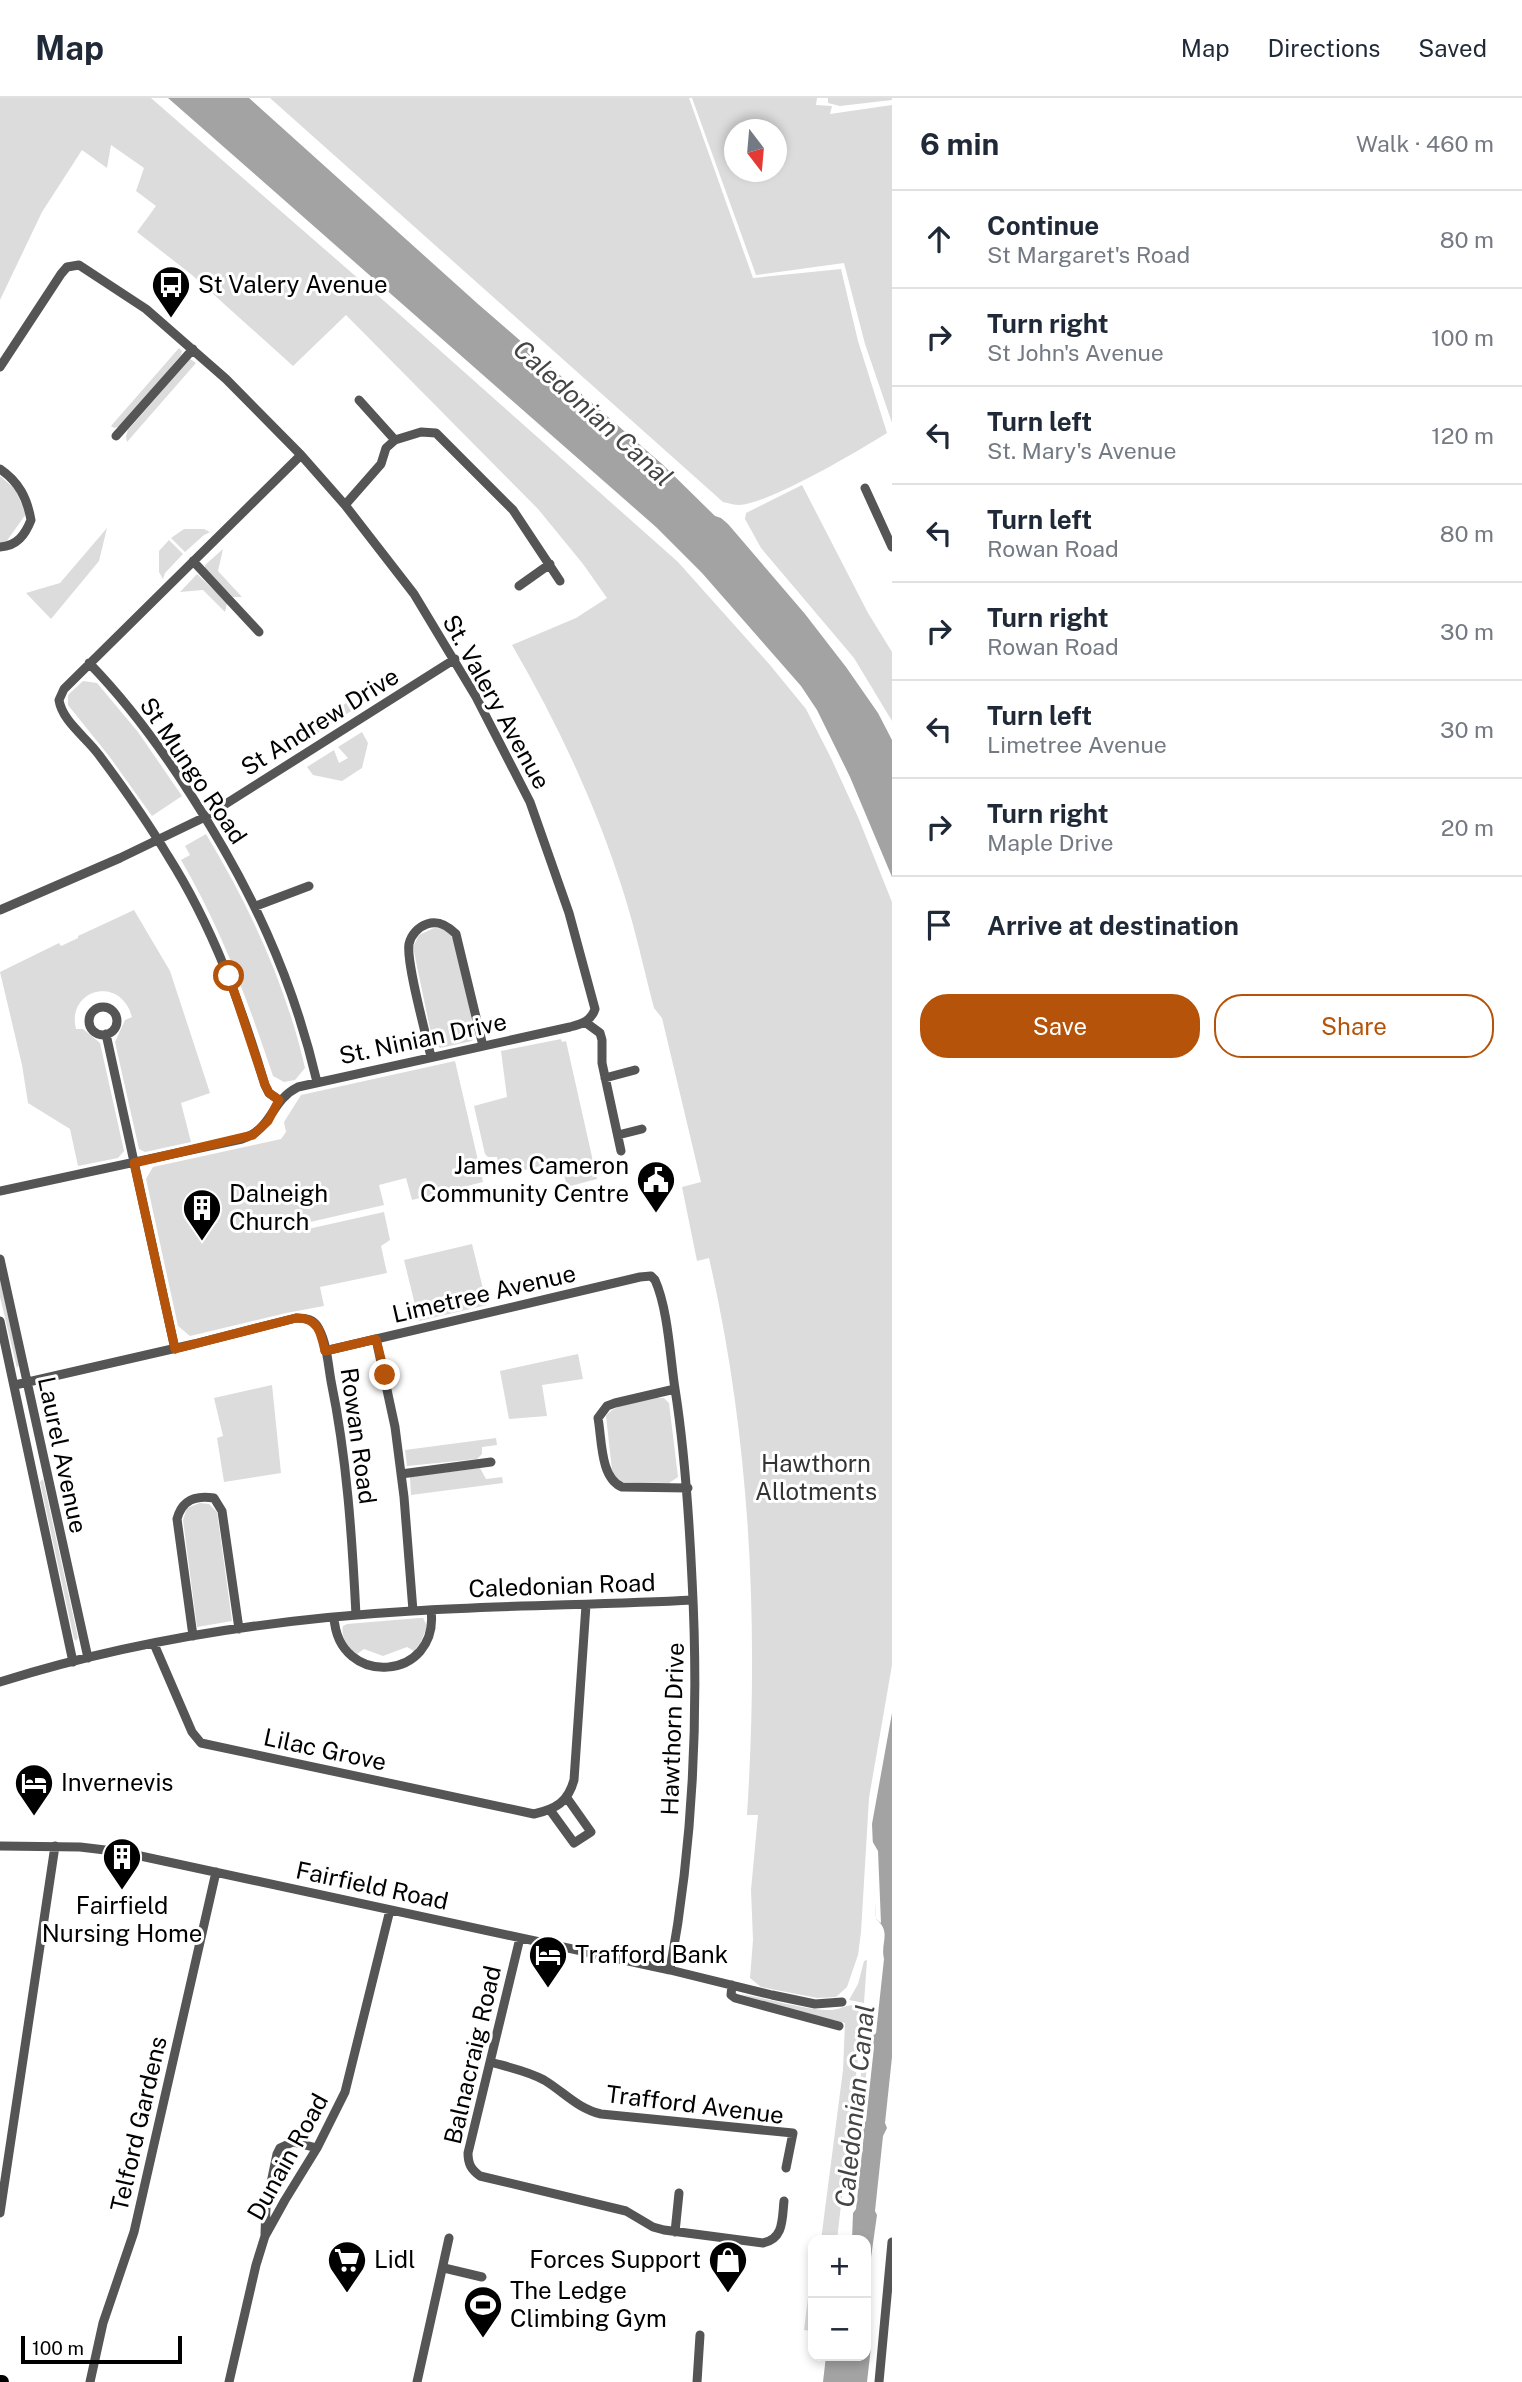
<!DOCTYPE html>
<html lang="en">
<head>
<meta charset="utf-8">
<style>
  :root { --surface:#fff; --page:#f2f2f3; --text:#1f2937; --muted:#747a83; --line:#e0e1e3; --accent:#b45309 }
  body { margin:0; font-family:"Public Sans",sans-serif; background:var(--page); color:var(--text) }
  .controls { position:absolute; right:21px; bottom:21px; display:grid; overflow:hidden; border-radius:14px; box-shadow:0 4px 10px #0003 }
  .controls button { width:63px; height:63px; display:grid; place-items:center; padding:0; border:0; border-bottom:2px solid var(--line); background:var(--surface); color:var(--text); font:35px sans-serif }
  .compass { position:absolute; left:724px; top:21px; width:63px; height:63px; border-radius:50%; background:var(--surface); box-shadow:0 4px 10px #0003; rotate:164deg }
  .scale { position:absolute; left:21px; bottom:18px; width:161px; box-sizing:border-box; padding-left:7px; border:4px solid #000; border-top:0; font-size:19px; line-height:24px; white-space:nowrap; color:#000; -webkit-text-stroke:5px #fff; paint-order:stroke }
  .stop { position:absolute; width:21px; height:21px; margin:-16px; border:5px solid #b45309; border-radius:50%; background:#fff }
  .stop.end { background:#b45309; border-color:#fff; box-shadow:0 2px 7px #0008 }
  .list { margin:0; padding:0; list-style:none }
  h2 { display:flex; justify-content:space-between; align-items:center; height:91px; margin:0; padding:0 28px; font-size:30px }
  h2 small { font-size:23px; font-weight:400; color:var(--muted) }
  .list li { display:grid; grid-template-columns:46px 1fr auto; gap:21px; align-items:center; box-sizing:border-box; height:98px; padding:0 28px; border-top:2px solid var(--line) }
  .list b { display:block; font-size:26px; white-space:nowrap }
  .list p { margin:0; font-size:23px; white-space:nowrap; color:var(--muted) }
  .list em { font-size:23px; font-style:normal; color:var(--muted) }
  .actions { display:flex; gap:14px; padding:21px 28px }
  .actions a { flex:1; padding:16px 0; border:2px solid var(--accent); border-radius:28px; text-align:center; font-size:24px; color:var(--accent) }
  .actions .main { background:var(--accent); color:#fff }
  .icon { flex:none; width:38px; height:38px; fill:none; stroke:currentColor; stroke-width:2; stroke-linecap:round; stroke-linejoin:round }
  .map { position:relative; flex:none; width:892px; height:2284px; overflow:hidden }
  header { display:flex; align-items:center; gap:42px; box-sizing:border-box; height:98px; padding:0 35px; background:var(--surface); border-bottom:2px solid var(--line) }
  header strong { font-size:33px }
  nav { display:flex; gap:38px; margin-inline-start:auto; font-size:24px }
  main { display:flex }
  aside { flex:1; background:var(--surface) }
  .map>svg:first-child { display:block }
  .green { fill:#dcdcdc; fill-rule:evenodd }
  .water { fill:#a3a3a3 }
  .pier { fill:#fff }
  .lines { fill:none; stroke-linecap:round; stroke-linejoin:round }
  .minor { stroke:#555; stroke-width:9 }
  .primary { stroke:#000; stroke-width:14 }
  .route { stroke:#b45309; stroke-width:9 }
  .labels { text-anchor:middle; stroke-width:6; stroke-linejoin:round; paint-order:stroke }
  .poi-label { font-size:24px; fill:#000; stroke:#fff; text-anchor:start }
  .street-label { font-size:24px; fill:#000; stroke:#fff }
  .park-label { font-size:24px; fill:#333; stroke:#fff }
  .water-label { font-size:26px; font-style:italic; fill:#444; stroke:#fff }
</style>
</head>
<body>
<header>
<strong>Map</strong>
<nav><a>Map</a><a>Directions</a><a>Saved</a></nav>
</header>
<main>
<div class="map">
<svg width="892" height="2284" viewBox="0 0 892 2284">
  <rect width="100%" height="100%" fill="#fff"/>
  <!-- green -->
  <path class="green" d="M0,0H151L399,216L678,464L770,567L806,611L831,660L858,719L892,804V1567L869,1700L861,1834L858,1857L847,1889L836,1899L817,1900L761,1889L750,1880L753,1842L751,1792L758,1717H747C759,1530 751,1343 709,1160L697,1163L682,1089L701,1084L662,920L654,910C644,872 636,834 624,796C597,709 558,626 512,547L576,520L607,500L583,466L538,411L346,217L293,268L192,177L137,134L156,108L136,93L144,70L111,47L107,70L82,52L42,114L0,202Z
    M270,0H689L753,180L841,171L858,243L887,335C858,353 771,405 739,407C734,407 729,405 723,404Z
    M692,0H817L816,7L832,8L830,16L892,7V325L865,246L844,165L756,177ZM734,32H776V74H734Z
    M828,0H892V2L840,8L828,5Z
    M179,250L182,253L181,257L121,328L114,330L111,328Z
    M190,261L196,265L127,344L126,338L128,332Z
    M0,378L15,391L26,416L6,444L0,445Z
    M802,387L868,515L892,554V623L854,560L761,450L745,421L746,415Z
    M107,430L99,463L51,521L26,495L60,485Z
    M184,431H204L210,434L204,437L185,454L171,440Z
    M169,442L183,456L165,475L163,481L159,474V453Z
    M223,451L218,473L242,499H233L205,470V467Z
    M197,476L227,505L225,514L203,492L180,494Z
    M83,583L97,585L138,634L182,698L152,718L109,658L68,607V597Z
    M351,602L356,610L289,653L284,645Z
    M362,634L368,645L362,670L342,683L313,677L307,669L334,652L339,665L348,660L338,649Z
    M206,736C250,809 286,887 305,970L295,982L284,984L273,978C248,903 221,830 181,762L190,757L185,748Z
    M134,812L170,873L210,995L181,1005L191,1044L145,1054L139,1051L115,944L125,922L132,919C120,876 66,892 76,931H83L100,945L124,1053L118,1060L78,1068L70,1031L28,1005L22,967L0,874L59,845L61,848L78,840V838Z
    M434,830C447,830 452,837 457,849L475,938L472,943L440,950L433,945L413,849L419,837Z
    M561,941L562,944L566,943L597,1081L567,1089L561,1063L501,1078L497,1059H488L485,1056L474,1008L507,999L501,953Z
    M455,963L483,1084L412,1102L406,1080L379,1087L384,1107L306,1125L308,1131L384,1114L390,1142L381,1148L387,1175L320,1189L324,1208L286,1215L190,1238L178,1228L146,1081L153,1069L281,1041L286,1034L284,1024L301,997Z
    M472,1146L487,1207L419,1223L404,1162Z
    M0,1181L19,1267L17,1270L0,1199Z
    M578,1256L583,1281L542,1287L547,1318L509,1321L500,1273Z
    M272,1287L281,1375L224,1384L217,1340L223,1338L214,1300Z
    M656,1300H664L669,1305L678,1379L669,1385L620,1384L614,1379L612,1372L606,1318C615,1305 641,1304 656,1300Z
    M496,1340L497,1347L482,1349V1356L477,1361L407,1368L405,1352Z
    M480,1370L486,1381L502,1379L503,1385L411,1397L410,1379Z
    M43,1381L78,1540L76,1543L74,1541L40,1384Z
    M200,1405L209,1406L217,1414L232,1523L197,1529L183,1422L187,1410Z
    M419,1520H423L427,1528L421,1544L414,1553L407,1549L383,1558L364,1551L357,1556C349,1550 340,1539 343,1528L347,1526Z
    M867,1862L864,1905L849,1902L858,1886L864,1863Z
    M741,1896C769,1901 797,1910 825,1912C841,1913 847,1904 864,1907L837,2142H821L843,1972L845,1925L771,1906Z
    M866,1957L868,1959L862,2013L859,2015L857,2012L863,1959Z
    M813,2161V2241V2233L804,2232Z"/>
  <!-- water -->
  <path class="water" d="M168,0H249L478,206L662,366L715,418L721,420L728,426L805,516L846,569L878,615L892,642V779L850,679L817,612L801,588L702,475L656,429Z
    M892,1615V1959L885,2025L887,2030L883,2038L875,2113L877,2117L866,2195V2142H852L853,2115L856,2111L864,2036L863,2027L866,2023L874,1949L872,1939L876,1935L884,1861C880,1845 892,1834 876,1821L872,1726Z
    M866,2247L871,2249L867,2284H823L826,2258H866Z"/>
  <!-- pier -->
  <path class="pier" d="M871,1741L878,1753L881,1825L876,1821Z"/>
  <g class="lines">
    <!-- minor -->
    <path class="minor" d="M0,269L61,176L67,169L79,167L146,211L226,281L301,357L345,407L414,496L476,599L530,704L569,815L595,911C591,923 582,926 570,929L298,989C270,1003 273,1031 242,1041L0,1093
      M359,302L395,342
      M116,338L193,251
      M0,371C19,384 27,400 31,422C25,437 17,448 0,449
      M865,390L892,449
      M345,407L381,366L386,350L395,342L421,334L436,335L513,412L560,483
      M193,463L259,534
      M519,488L550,466
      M89,565C128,605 161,650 191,697C250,789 292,877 317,984
      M256,808L309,788
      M0,812L120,760L205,719L455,561
      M89 923a14 14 0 1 1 28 0a14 14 0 1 1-28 0Z
      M585,924L600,935L602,942V965L621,1053
      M106,936L175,1251
      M431,959C426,936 406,865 409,846C411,837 418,829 427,826C439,822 448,828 456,836L483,948
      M605,980L635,972
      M279,1002L269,995L265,987C241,907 213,829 168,758C147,723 123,689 99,657C87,640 62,623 59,602L64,591L301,357
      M618,1037L642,1031
      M0,1161L88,1560
      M0,1223L73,1564
      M376,1241L395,1329L404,1399L413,1513
      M325,1253L640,1179L651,1178L655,1182C668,1211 670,1258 675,1291C685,1354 689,1417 692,1481C699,1612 694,1742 670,1872
      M15,1287L194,1246L296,1220C306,1220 314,1221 319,1231C327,1246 328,1266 331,1283C347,1360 352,1439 356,1517
      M675,1291L615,1305L607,1308L598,1320C602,1341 600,1380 622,1389L688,1390
      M401,1376L491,1364
      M334,1519C338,1591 440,1583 431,1512
      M193,1538L177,1421C182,1402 195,1397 214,1400L222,1413L239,1531
      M154,1546L192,1634L201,1645L534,1716C556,1711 568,1704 574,1682L586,1507
      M0,1584C133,1542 274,1521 412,1513C506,1507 600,1507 693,1502
      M550,1712L574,1745L591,1734L567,1700
      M0,1748L80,1749L122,1754L670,1872L772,1897L815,1906L842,1904
      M520,1840L468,2055C468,2066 471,2071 480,2078L626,2113L653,2129L664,2132L763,2145C784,2141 782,2121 784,2103
      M732,1887L731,1897L735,1900L839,1928
      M490,1964C508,1969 528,1973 544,1982C564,1994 578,2011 601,2016L793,2035L786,2070
      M0,2115L55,1748
      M675,2134L679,2095
      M265,2136L266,2109L277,2056L280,2050L293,2044L317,2050
      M444,2170L482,2179
      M90,2284L103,2225L134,2134L216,1774
      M229,2284L256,2167L265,2138L285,2102L317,2050L345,1994L390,1812
      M417,2284L449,2140
      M697,2284L700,2237
      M879,2284L892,2144"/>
    <!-- primary -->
    <path class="primary" d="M0,2284H2"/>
  </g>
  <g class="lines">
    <!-- route -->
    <path class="route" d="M229,878L265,987L269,995L279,1002L268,1023L253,1037L134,1065L175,1251L296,1220C318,1219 321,1235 325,1253L376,1241L385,1277"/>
  </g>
  <!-- icons -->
  <defs>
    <g id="bus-pin" transform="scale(2.0125)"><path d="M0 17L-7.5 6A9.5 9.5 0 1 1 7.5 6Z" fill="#000" stroke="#fff"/><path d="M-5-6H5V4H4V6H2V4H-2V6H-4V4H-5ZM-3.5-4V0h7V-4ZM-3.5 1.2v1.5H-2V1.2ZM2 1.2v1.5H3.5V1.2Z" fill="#fff"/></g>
    <g id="civic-pin" transform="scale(2.0125)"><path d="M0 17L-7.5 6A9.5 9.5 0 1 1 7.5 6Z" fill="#000" stroke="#fff"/><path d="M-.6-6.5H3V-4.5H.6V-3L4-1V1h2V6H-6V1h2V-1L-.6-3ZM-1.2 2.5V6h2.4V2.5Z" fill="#fff"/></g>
    <g id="building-pin" transform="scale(2.0125)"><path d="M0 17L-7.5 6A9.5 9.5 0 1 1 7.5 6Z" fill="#000" stroke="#fff"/><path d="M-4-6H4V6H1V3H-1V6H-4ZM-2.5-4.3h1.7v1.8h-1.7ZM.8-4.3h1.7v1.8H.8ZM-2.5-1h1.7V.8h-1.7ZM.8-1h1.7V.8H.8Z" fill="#fff"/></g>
    <g id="hotel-pin" transform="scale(2.0125)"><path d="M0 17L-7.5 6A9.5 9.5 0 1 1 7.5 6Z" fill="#000" stroke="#fff"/><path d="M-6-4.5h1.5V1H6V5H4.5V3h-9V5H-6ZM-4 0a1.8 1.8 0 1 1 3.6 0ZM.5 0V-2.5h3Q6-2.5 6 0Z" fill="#fff"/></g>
    <g id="supermarket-pin" transform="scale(2.0125)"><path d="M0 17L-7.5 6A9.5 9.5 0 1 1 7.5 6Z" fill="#000" stroke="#fff"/><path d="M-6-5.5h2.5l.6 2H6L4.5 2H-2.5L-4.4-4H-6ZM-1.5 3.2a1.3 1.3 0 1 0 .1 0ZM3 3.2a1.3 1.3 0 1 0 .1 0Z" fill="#fff"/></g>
    <g id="shop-pin" transform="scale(2.0125)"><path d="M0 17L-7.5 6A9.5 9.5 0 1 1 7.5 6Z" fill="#000" stroke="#fff"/><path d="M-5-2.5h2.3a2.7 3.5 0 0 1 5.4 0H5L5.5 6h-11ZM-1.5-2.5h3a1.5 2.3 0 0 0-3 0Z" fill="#fff"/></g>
    <g id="stadium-pin" transform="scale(2.0125)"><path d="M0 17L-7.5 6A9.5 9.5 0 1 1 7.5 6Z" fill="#000" stroke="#fff"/><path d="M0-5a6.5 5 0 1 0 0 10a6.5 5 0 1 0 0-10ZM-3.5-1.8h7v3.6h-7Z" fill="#fff"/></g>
  </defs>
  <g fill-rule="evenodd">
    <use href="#bus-pin" x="171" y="187"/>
    <use href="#civic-pin" x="656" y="1082"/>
    <use href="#building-pin" x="202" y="1110"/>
    <use href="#hotel-pin" x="34" y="1685"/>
    <use href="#building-pin" x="122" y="1759"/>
    <use href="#hotel-pin" x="548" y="1857"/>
    <use href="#supermarket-pin" x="347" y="2162"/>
    <use href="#shop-pin" x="728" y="2162"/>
    <use href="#stadium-pin" x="483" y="2207"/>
  </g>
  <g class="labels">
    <!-- poi labels -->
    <g class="poi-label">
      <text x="198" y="195">St Valery Avenue</text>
      <text x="629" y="1076" text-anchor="end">James Cameron<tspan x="629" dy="28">Community Centre</tspan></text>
      <text x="229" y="1104">Dalneigh<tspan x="229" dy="28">Church</tspan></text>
      <text x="61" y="1693">Invernevis</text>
      <text x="122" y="1816" text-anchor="middle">Fairfield<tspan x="122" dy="28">Nursing Home</tspan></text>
      <text x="575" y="1865">Trafford Bank</text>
      <text x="374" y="2170">Lidl</text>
      <text x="701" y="2170" text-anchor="end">Forces Support</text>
      <text x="510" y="2201">The Ledge<tspan x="510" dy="28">Climbing Gym</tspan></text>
    </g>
    <!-- street labels -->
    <g class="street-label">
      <text transform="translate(496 604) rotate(61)" y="8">St. Valery Avenue</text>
      <text transform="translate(320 624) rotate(-32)" y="8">St Andrew Drive</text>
      <text transform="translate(193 673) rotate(56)" y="8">St Mungo Road</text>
      <text transform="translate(423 941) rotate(-12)" y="8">St. Ninian Drive</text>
      <text transform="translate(484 1196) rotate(-13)" y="8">Limetree Avenue</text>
      <text transform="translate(358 1338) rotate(82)" y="8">Rowan Road</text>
      <text transform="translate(62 1357) rotate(78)" y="8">Laurel Avenue</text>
      <text transform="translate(562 1488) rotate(-2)" y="8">Caledonian Road</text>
      <text transform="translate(673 1631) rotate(-88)" y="8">Hawthorn Drive</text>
      <text transform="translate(325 1652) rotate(12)" y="8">Lilac Grove</text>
      <text transform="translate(372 1788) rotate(12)" y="8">Fairfield Road</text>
      <text transform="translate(473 1957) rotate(-77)" y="8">Balnacraig Road</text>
      <text transform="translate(695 2007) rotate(7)" y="8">Trafford Avenue</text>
      <text transform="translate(139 2026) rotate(-77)" y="8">Telford Gardens</text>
      <text transform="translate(288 2059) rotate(-61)" y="8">Dunain Road</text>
    </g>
    <!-- park labels -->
    <g class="park-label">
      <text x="816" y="1374">Hawthorn<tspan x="816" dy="28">Allotments</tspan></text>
    </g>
    <!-- water labels -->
    <g class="water-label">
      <text transform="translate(593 315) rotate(42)" y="9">Caledonian Canal</text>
      <text transform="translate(855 2008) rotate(-84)" y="9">Caledonian Canal</text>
    </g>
  </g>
</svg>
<div class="controls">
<button>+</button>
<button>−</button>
</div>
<svg class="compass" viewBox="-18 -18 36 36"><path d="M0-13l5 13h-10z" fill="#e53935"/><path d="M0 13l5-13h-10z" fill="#747a83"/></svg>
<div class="scale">100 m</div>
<div class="stop" style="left:229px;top:878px"></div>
<div class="stop end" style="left:385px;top:1277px"></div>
</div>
<aside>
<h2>6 min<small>Walk · 460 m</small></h2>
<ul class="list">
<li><svg class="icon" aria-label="ahead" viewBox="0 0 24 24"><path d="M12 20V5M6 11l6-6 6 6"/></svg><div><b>Continue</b><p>St Margaret's Road</p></div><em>80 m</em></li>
<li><svg class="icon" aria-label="right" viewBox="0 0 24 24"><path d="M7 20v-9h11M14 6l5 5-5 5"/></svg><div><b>Turn right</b><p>St John's Avenue</p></div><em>100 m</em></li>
<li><svg class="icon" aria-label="left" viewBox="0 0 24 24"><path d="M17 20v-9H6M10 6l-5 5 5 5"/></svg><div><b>Turn left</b><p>St. Mary's Avenue</p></div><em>120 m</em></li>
<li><svg class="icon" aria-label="left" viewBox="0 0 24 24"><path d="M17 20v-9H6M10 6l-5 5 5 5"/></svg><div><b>Turn left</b><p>Rowan Road</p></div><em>80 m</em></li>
<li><svg class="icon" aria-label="right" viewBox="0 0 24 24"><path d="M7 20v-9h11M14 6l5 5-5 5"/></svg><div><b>Turn right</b><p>Rowan Road</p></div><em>30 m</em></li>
<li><svg class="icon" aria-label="left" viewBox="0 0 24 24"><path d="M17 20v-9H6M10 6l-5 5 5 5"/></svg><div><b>Turn left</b><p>Limetree Avenue</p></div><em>30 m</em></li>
<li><svg class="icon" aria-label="right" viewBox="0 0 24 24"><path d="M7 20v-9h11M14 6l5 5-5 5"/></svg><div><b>Turn right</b><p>Maple Drive</p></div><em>20 m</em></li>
<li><svg class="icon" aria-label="arrive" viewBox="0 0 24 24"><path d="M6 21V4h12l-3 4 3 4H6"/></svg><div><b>Arrive at destination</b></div></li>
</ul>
<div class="actions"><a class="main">Save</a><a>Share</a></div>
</aside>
</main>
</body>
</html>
